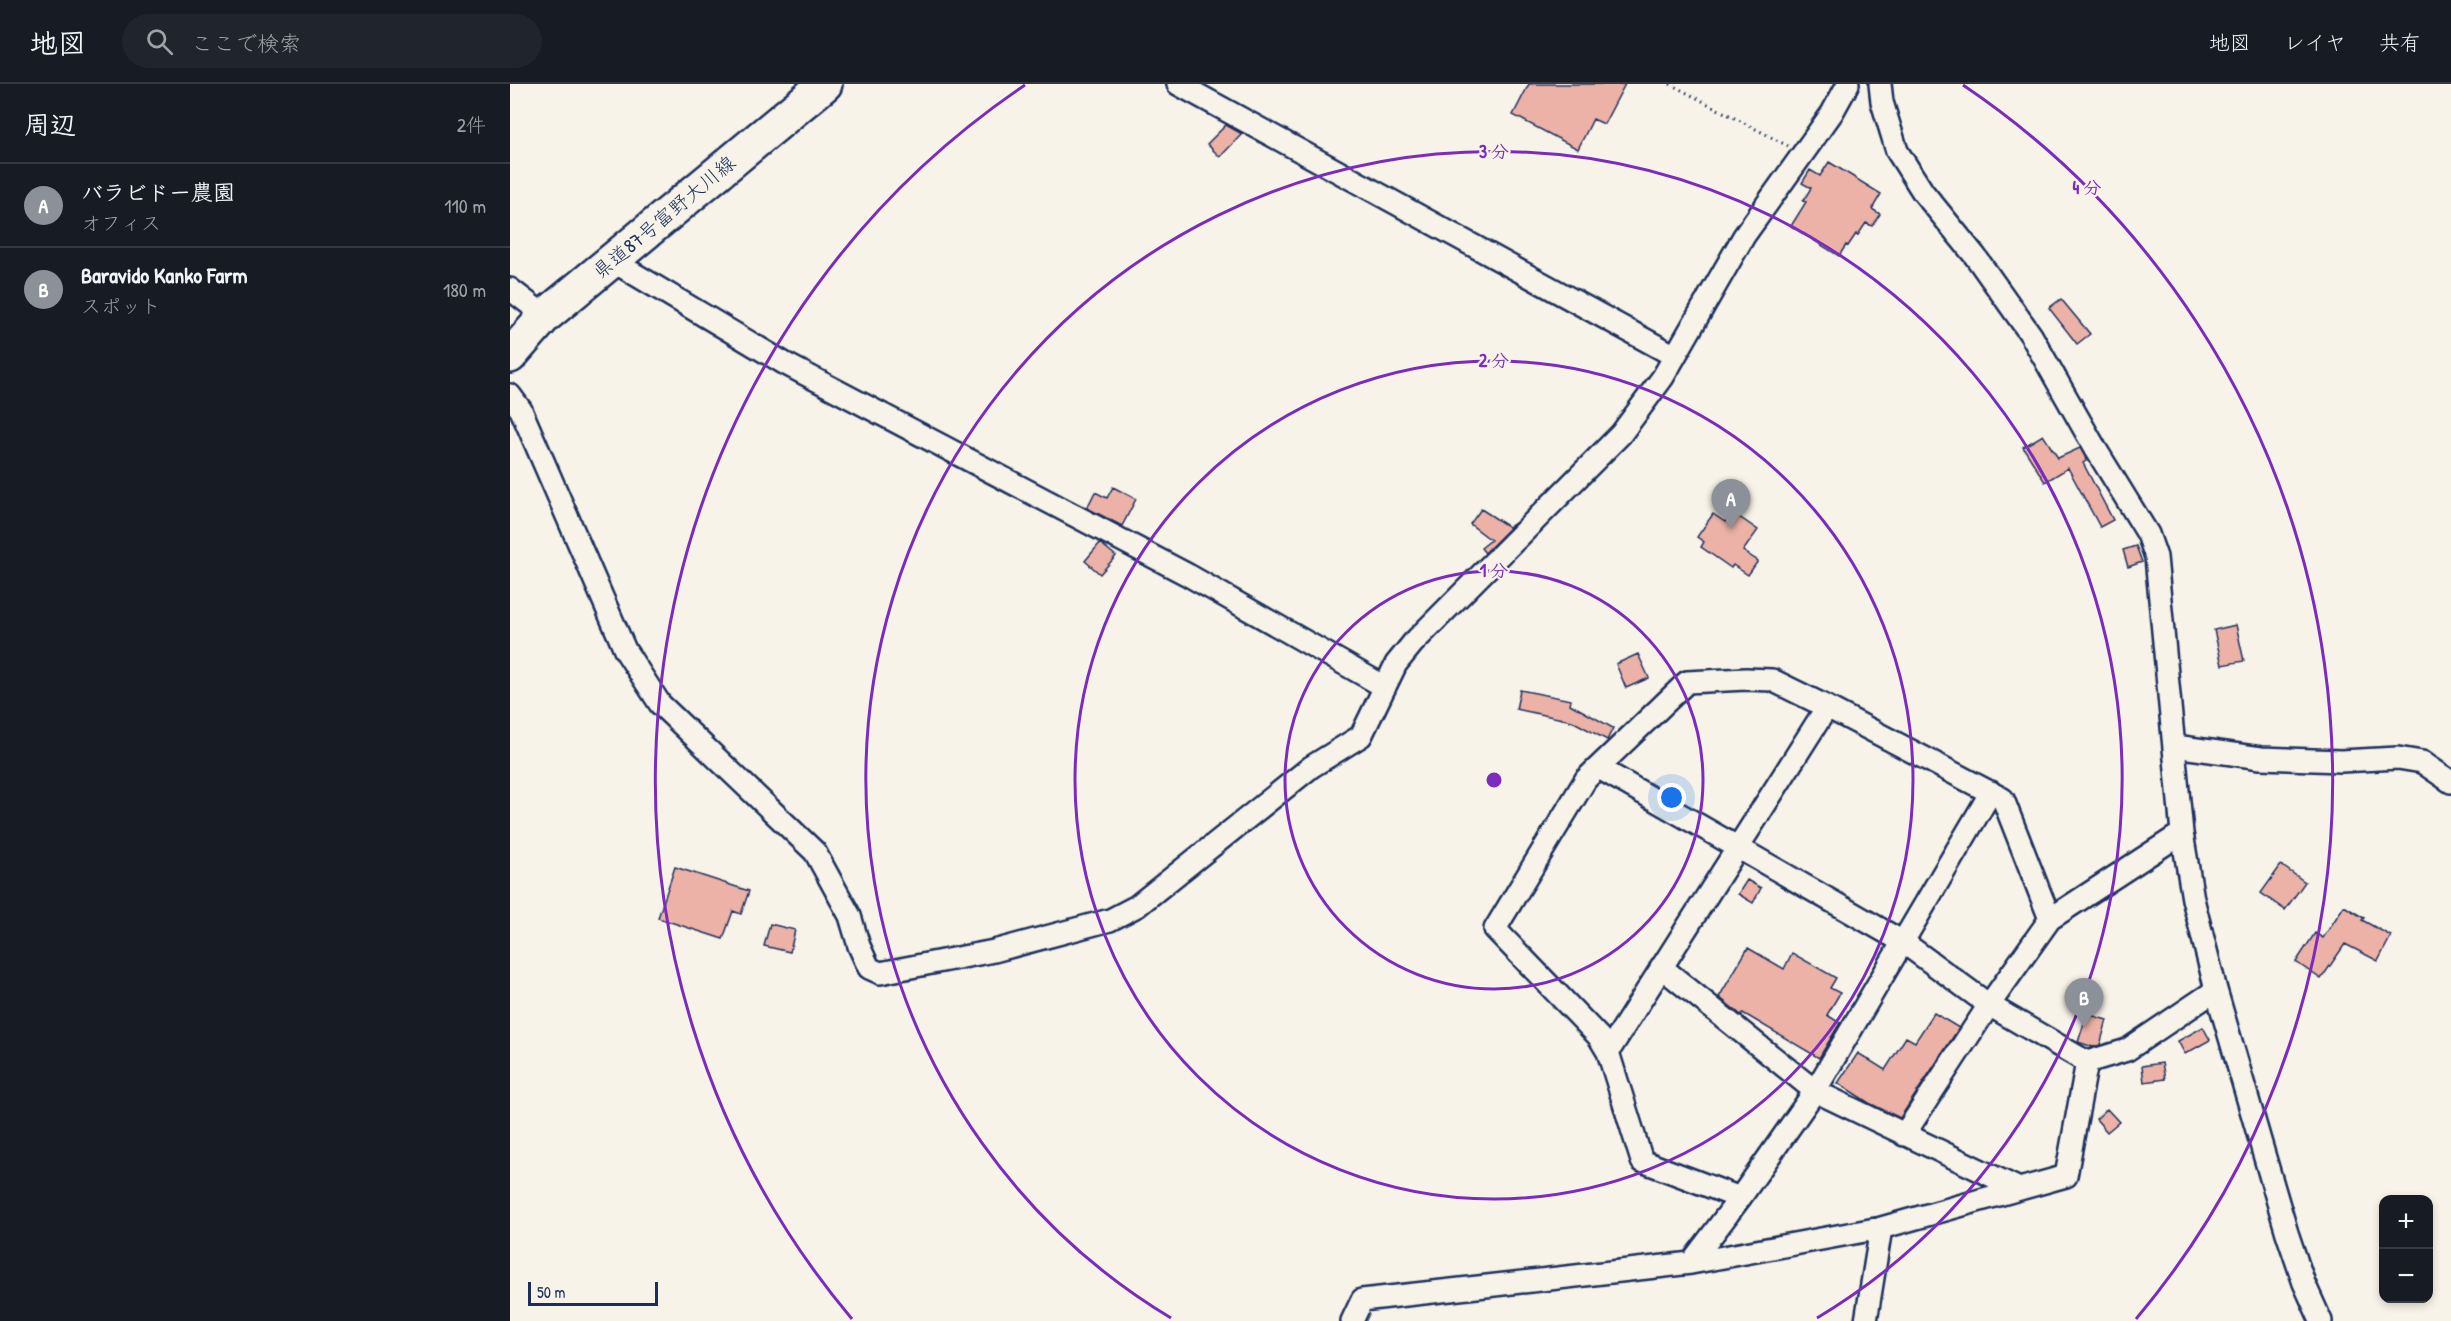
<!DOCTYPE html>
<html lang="ja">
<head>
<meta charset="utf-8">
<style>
  :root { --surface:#171b24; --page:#20242c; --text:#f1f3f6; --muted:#9ea1a6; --line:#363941; --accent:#8c9099 }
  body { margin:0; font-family:"Patrick Hand","Klee One",sans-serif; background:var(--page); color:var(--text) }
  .controls { position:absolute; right:18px; bottom:18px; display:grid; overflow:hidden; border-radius:12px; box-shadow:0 3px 9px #0003 }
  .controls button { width:54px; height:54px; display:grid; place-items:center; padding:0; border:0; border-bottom:2px solid var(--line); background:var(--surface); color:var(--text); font:30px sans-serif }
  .scale { position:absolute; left:18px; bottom:15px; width:130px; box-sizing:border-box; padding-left:6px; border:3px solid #1b2f5e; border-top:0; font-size:16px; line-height:21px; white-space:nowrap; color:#1b2f5e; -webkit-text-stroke:4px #f7f3e8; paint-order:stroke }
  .you { position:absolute; left:1162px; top:714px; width:21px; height:21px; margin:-15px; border:4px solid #fff; border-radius:50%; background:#1a73e8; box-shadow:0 0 0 9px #1a73e833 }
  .badge { display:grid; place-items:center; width:39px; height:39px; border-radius:50%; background:var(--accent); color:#fff; font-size:20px; font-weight:700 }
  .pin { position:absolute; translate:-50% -50px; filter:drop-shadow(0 2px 3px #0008) }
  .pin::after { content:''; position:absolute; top:32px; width:21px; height:18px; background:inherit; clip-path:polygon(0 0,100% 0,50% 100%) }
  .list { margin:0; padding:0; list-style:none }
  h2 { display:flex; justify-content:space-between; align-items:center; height:78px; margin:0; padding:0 24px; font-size:26px }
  h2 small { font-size:20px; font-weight:400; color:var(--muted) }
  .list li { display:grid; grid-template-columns:39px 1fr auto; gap:18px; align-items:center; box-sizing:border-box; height:84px; padding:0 24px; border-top:2px solid var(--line) }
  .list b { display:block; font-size:22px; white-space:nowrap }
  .list p { margin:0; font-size:20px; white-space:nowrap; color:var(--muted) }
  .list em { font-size:20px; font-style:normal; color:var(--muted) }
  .icon { flex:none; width:33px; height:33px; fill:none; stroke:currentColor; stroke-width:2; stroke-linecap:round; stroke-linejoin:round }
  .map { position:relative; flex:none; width:1941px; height:1237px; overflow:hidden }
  header { display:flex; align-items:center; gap:36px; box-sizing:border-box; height:84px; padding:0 30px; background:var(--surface); border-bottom:2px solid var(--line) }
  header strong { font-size:28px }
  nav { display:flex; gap:33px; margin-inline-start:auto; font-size:21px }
  .search { width:420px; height:54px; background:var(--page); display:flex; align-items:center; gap:15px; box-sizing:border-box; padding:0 21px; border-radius:33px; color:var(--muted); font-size:22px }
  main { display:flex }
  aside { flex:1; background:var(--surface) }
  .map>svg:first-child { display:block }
  .building { fill:#ecb2a7; stroke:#1b2f5e; stroke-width:1.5 }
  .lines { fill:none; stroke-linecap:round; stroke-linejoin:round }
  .street-casing { stroke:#1b2f5e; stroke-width:26 }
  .primary-casing { stroke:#1b2f5e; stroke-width:38 }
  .path { stroke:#1b2f5e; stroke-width:3; stroke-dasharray:1.5 4.5; stroke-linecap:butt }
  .street { stroke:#f7f3e8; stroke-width:21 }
  .primary { stroke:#f7f3e8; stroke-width:33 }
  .ring { fill:none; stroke:#7b2cbf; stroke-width:3 }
  .labels { text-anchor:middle; stroke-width:4.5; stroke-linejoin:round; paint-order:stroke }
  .street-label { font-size:20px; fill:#1b2f5e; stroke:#f7f3e8 }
  .centre { fill:#7b2cbf; stroke:#f7f3e8; stroke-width:3 }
  .ring-label { font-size:18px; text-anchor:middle; font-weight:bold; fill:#7b2cbf; stroke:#f7f3e8; stroke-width:4.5; stroke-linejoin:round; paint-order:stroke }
</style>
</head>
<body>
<header>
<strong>地図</strong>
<div class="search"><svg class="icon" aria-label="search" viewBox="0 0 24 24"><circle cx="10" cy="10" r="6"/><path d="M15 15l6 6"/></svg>ここで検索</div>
<nav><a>地図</a><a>レイヤ</a><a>共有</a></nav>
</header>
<main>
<aside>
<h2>周辺<small>2件</small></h2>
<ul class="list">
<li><span class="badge">A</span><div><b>バラビドー農園</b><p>オフィス</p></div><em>110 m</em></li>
<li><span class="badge">B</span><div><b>Baravido Kanko Farm</b><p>スポット</p></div><em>180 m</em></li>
</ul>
</aside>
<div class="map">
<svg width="1941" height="1237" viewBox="0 0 1941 1237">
  <rect width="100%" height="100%" fill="#f7f3e8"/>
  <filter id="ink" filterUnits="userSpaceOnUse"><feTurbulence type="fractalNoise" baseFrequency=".0167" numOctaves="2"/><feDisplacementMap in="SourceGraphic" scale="12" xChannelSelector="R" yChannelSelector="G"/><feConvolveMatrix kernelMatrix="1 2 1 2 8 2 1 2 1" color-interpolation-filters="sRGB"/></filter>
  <g filter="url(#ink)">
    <!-- building -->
    <path class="building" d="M1019,0H1115L1094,40L1083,35L1068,65L1003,31Z
      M716,41L732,50L710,73L697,60Z
      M1319,78L1371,110L1362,125L1370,130L1362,142L1356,139L1348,151L1346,150L1338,162L1336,161L1329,172L1281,142L1296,118L1293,117L1301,104L1292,99L1300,86L1310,92Z
      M1551,215L1580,250L1567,260L1539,224Z
      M1533,351L1548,374L1570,364L1575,373L1576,377L1573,379L1603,436L1590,443L1558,384L1535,398L1513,363Z
      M603,403L626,415L612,442L577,424L585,408L597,414Z
      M971,425L999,443L1005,439L975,469L971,464L981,456L960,440Z
      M1222,428L1248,446L1233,467L1248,477L1238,491L1223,481L1221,484L1191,463L1194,458L1187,453L1203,430L1215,438Z
      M590,459L606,472L590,490L575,477Z
      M1626,462L1632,478L1618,483L1613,466Z
      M1726,541L1734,577L1712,581L1704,546Z
      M1128,570L1139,594L1116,604L1106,580Z
      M1010,606L1061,616L1060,620L1103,644L1097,656L1062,637L1006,625Z
      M1771,781L1795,798L1775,826L1751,809Z
      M165,783L239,807L231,830L223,827L213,855L148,834Z
      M1237,796L1251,804L1243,819L1228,810Z
      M1834,822L1854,834L1852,836L1881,852L1868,877L1835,860L1811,895L1786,878L1805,849L1813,854Z
      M260,840L285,846L280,868L254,862Z
      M1238,864L1274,885L1282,869L1326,894L1320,904L1330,909L1317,931L1330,939L1309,974L1233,929L1231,931L1209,913Z
      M1424,929L1449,944L1390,1034L1359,1019L1328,999L1348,969L1375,986L1396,953L1405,958Z
      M1577,930L1597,936L1590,961L1583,963L1568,958Z
      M1693,943L1700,956L1675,970L1668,957Z
      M1652,979L1655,995L1634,998L1632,982Z
      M1597,1025L1609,1038L1597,1048L1586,1035Z"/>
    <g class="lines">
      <!-- street casing -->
      <g class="street-casing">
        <path id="street" d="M668,0L1163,271
          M1370,0L1372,18L1387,67L1413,108L1465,172L1521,251L1585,364L1638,450L1646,473L1672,749L1683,815L1706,906L1777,1149L1794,1199L1811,1237
          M101,176L274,279L678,491L875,603
          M0,205L35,232
          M0,311L11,326L115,566L150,620L305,768L340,832L349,862L359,884L370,889L484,867L600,836L627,822L801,683L851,652L886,580L903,559L1111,350L1153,293L1234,152L1322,29L1338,0
          M1665,662L1751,674L1831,677L1888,674L1912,678L1941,698
          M1089,684L1393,858L1479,921L1577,978L1617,966L1706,906
          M1151,883L1305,1007L1509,1105
          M1098,968L1317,623
          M1394,1051L1479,921L1540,835L1672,749
          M1230,1114L1132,1077L1098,968L1089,953L985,845L1076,695L1177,598L1236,595L1262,596L1317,623L1493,715L1540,835
          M1181,1179L1230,1114L1305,1007L1481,708
          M842,1237L852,1216L1181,1179L1371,1144L1556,1092L1577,978
          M1356,1237L1371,1144"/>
      </g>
      <!-- primary casing -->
      <g class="primary-casing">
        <path id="primary" d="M0,272L35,232L315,0"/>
      </g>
      <!-- path -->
      <path class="path" d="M1160,0L1278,62"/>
      <!-- street -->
      <use href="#street" class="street"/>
      <!-- primary -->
      <use href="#primary" class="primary"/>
    </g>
  </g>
  <!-- distance rings -->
  <g class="ring">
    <circle cx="984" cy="696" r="209"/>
    <circle cx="984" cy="696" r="419"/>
    <path d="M661 1234A628 628 0 1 1 1307 1234"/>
    <path d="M342 1235A838 838 0 0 1 515 1M1453 1A838 838 0 0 1 1626 1235"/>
  </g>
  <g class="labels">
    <!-- street labels -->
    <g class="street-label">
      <text transform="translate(154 133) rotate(-40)" y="7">県道87号富野大川線</text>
    </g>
  </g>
  <circle cx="984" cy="696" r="9" class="centre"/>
  <g class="ring-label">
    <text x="984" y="74">3 分</text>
    <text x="1577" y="110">4 分</text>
    <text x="984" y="283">2 分</text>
    <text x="984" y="493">1 分</text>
  </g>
</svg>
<div class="controls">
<button>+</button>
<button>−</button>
</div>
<div class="scale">50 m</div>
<div class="you"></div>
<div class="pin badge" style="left:1221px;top:445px">A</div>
<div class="pin badge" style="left:1574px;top:944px">B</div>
</div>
</main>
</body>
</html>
